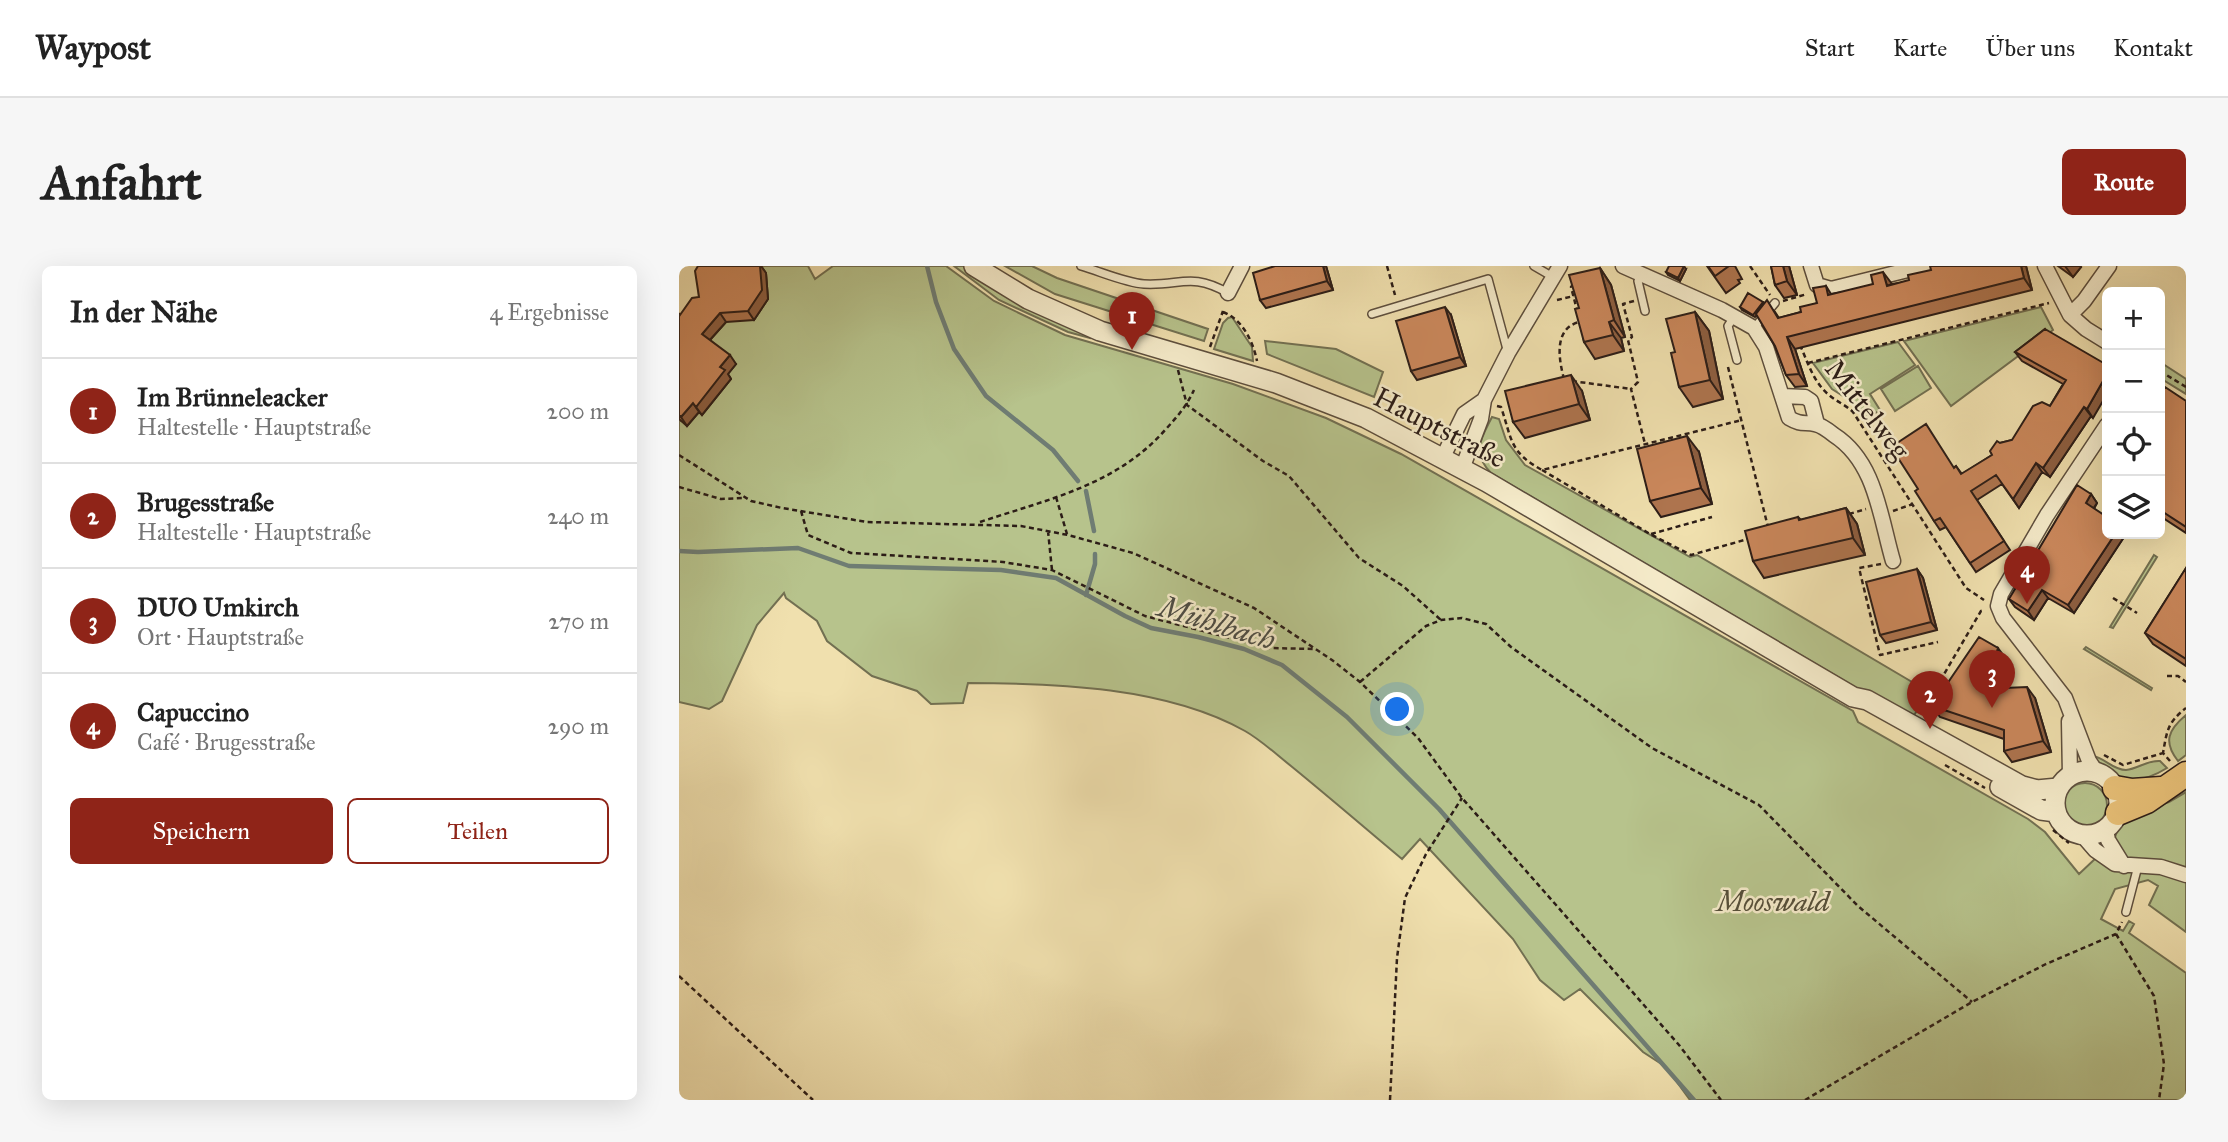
<!DOCTYPE html>
<html lang="de">
<head>
<meta charset="utf-8">
<style>
  :root { --surface:#fff; --page:#f6f6f6; --text:#222; --muted:#767676; --line:#e0e0e0; --accent:#8f2418 }
  body { margin:0; font-family:"IM FELL Great Primer",serif; background:var(--page); color:var(--text) }
  .controls { position:absolute; right:21px; top:21px; display:grid; overflow:hidden; border-radius:10px; box-shadow:0 7px 28px #0002 }
  .controls button { width:63px; height:63px; display:grid; place-items:center; padding:0; border:0; border-bottom:2px solid var(--line); background:var(--surface); color:var(--text); font:35px sans-serif }
  .you { position:absolute; left:719px; top:444px; width:24px; height:24px; margin:-18px; border:5px solid #fff; border-radius:50%; background:#1a73e8; box-shadow:0 0 0 10px #1a73e833 }
  .badge { display:grid; place-items:center; width:46px; height:46px; border-radius:50%; background:var(--accent); color:#fff; font-size:23px; font-weight:700 }
  .pin { position:absolute; translate:-50% -58px; filter:drop-shadow(0 2px 4px #0008) }
  .pin::after { content:''; position:absolute; top:37px; width:24px; height:21px; background:inherit; clip-path:polygon(0 0,100% 0,50% 100%) }
  .list { margin:0; padding:0; list-style:none }
  h2 { display:flex; justify-content:space-between; align-items:center; height:91px; margin:0; padding:0 28px; font-size:30px }
  h2 small { font-size:23px; font-weight:400; color:var(--muted) }
  .list li { display:grid; grid-template-columns:46px 1fr auto; gap:21px; align-items:center; box-sizing:border-box; height:105px; padding:0 28px; border-top:2px solid var(--line) }
  .list b { display:block; font-size:26px; white-space:nowrap }
  .list p { margin:0; font-size:23px; white-space:nowrap; color:var(--muted) }
  .list em { font-size:23px; font-style:normal; color:var(--muted) }
  .actions { display:flex; gap:14px; padding:21px 28px }
  .actions a { flex:1; padding:16px 0; border:2px solid var(--accent); border-radius:10px; text-align:center; font-size:24px; color:var(--accent) }
  .actions .main { background:var(--accent); color:#fff }
  .icon { flex:none; width:38px; height:38px; fill:none; stroke:currentColor; stroke-width:2; stroke-linecap:round; stroke-linejoin:round }
  .map { position:relative; flex:none; width:1507px; height:834px; overflow:hidden; border-radius:10px }
  header { display:flex; align-items:center; gap:42px; box-sizing:border-box; height:98px; padding:0 35px; background:var(--surface); border-bottom:2px solid var(--line) }
  header strong { font-size:33px }
  nav { display:flex; gap:38px; margin-inline-start:auto; font-size:24px }
  .intro { display:flex; align-items:center; justify-content:space-between; box-sizing:border-box; height:168px; padding:0 42px }
  h1 { margin:0; font-size:49px }
  .button { padding:18px 32px; border-radius:10px; background:var(--accent); color:#fff; font-size:24px; font-weight:700 }
  main { display:flex; gap:42px; padding:0 42px }
  aside { flex:1; background:var(--surface); border-radius:10px; box-shadow:0 7px 28px #0002 }
  .map>svg:first-child { display:block }
  .green { fill:#b7c38c; stroke:#727052; stroke-width:2 }
  .lines { fill:none; stroke-linecap:round; stroke-linejoin:round }
  .stream { stroke:#6f7c73; stroke-width:4.5 }
  .service-casing { stroke:#5d4e3d; stroke-width:10 }
  .minor-casing { stroke:#5d4e3d; stroke-width:17 }
  .tertiary-casing { stroke:#5d4e3d; stroke-width:22 }
  .trunk-casing { stroke:#2c1d17; stroke-width:27 }
  .path { stroke:#2c1d17; stroke-width:2.5; stroke-dasharray:5 3.5; stroke-linecap:butt }
  .service { stroke:#f5ebca; stroke-width:7 }
  .minor { stroke:#f5ebca; stroke-width:14 }
  .tertiary { stroke:#f5ebca; stroke-width:19 }
  .trunk { stroke:#e8c077; stroke-width:24 }
  .wall { fill:#ae744e; stroke:#2c1d17; stroke-width:2 }
  .shaded-wall { fill:#8d5e40; stroke:#2c1d17; stroke-width:2 }
  .building { fill:#ca875b; stroke:#2c1d17; stroke-width:2 }
  .labels { text-anchor:middle; stroke-width:5; stroke-linejoin:round; paint-order:stroke }
  .street-label { font-size:28px; fill:#2c1d17; stroke:#f5ebca }
  .park-label { font-size:28px; font-style:italic; fill:#564f3a; stroke:#f5ebca }
  .water-label { font-size:30px; font-style:italic; fill:#4d4d45; stroke:#f5ebca }
</style>
</head>
<body>
<header>
<strong>Waypost</strong>
<nav><a>Start</a><a>Karte</a><a>Über uns</a><a>Kontakt</a></nav>
</header>
<div class="intro"><h1>Anfahrt</h1><a class="button">Route</a></div>
<main>
<aside>
<h2>In der Nähe<small>4 Ergebnisse</small></h2>
<ul class="list">
<li><span class="badge">1</span><div><b>Im Brünneleacker</b><p>Haltestelle · Hauptstraße</p></div><em>200 m</em></li>
<li><span class="badge">2</span><div><b>Brugesstraße</b><p>Haltestelle · Hauptstraße</p></div><em>240 m</em></li>
<li><span class="badge">3</span><div><b>DUO Umkirch</b><p>Ort · Hauptstraße</p></div><em>270 m</em></li>
<li><span class="badge">4</span><div><b>Capuccino</b><p>Café · Brugesstraße</p></div><em>290 m</em></li>
</ul>
<div class="actions"><a class="main">Speichern</a><a>Teilen</a></div>
</aside>
<div class="map">
<svg width="1507" height="834" viewBox="0 0 1507 834">
  <rect width="100%" height="100%" fill="#f0e0ae"/>
  <filter id="stains"><feTurbulence type="fractalNoise" baseFrequency=".00286" numOctaves="4"/><feColorMatrix values="0 0 0 0 .2 0 0 0 0 .09 0 0 0 0 .02 0 0 0 .5 -.17"/></filter>
  <radialGradient id="worn" r=".72"><stop offset=".6" stop-color="#630" stop-opacity="0"/><stop offset="1" stop-color="#630" stop-opacity=".3"/></radialGradient>
  <!-- green -->
  <path class="green" d="M79,0H129L136,13L154,0H267L315,35L386,69L554,118L647,152L722,188L1174,445L1179,456L1349,553L1366,566L1400,608L1435,575L1439,561L1448,549L1490,536L1507,526V666L1470,639L1479,620L1469,614L1436,623L1422,653L1444,665L1450,655L1455,658L1450,667L1507,707V834H1011L987,801L964,786L901,723L885,734L861,714L834,673L741,573L723,593C686,562 650,531 612,500C598,489 582,474 566,465C488,421 377,417 289,417L284,437L252,438L238,425L193,410L148,375L138,355L107,332L105,327L78,359L43,435L30,443L0,436V153L8,159L47,110L29,76L47,56Z
    M275,0H285L412,68L411,72L389,66L320,34Z
    M326,0H353L378,12L529,63L525,75L376,28Z
    M1362,41L1374,64L1272,140L1225,75Z
    M553,51L573,81L574,95L535,83L544,57L549,52Z
    M586,75L657,83L704,106L695,131L588,88Z
    M1219,76L1236,99L1191,128L1201,144L1188,153L1175,137L1153,123L1134,97Z
    M1481,96L1507,113V128L1481,112Z
    M1239,100L1252,122L1216,145L1202,123Z
    M813,151L820,153L827,174L846,199L1011,291L1018,289L1250,426L1232,454L812,207C792,186 802,173 813,151Z
    M1475,289L1478,291L1434,362L1431,361Z
    M1407,381L1473,422L1472,424L1405,383Z
    M1507,449V489L1499,495C1484,476 1489,464 1507,449Z
    M1414,490C1426,492 1434,504 1447,504C1459,503 1468,494 1481,495L1488,502C1461,519 1432,520 1414,490Z
    M1384 539a22 22 0 1 1 44 0a22 22 0 1 1-44 0Z"/>
  <g class="lines">
    <!-- stream -->
    <path class="stream" d="M248,0L257,36L275,83L307,130L374,184L399,215
      M407,225L415,265
      M0,285L19,286L119,282L170,300L322,304L377,312L446,350L472,362L519,371L565,383L603,399L668,451L760,543L1015,834
      M407,329L416,298V288"/>
    <!-- service casing -->
    <g class="service-casing">
      <path id="service" d="M402,0C420,5 447,17 465,18C502,20 512,6 549,27
        M855,0L874,11
        M963,9L959,15L966,45
        M693,48L809,13L829,87
        M1055,51L1049,60L1058,94
        M1075,62L1096,37
        M1447,646L1459,600"/>
    </g>
    <!-- minor casing -->
    <g class="minor-casing">
      <path id="minor" d="M944,0L1043,44L1075,62L1087,81L1110,152C1122,159 1124,156 1136,158C1142,159 1150,165 1155,169C1197,196 1201,251 1214,295
        M1132,0L1138,19L1152,23L1245,0
        M1366,0L1391,49L1407,63L1428,76
        M549,27L563,0
        M1391,49L1405,35L1430,0
        M1103,130L1126,131L1132,135L1138,158
        M763,193L785,148L805,134
        M783,203L802,153L805,134L829,87L881,0
        M1390,455L1391,510
        M1418,507L1410,495L1386,432L1324,352L1319,340L1322,328L1368,249L1428,159
        M1427,564L1429,574L1445,600
        M1403,569L1416,584L1436,598L1482,601L1507,609"/>
    </g>
    <!-- tertiary casing -->
    <g class="tertiary-casing">
      <path id="tertiary" d="M295,0L349,33L421,65L597,117L687,152L808,216L1174,431L1188,434L1343,520L1358,524L1379,522
        M1376 537a32 32 0 1 1 64 0a32 32 0 1 1-64 0Z
        M1321,521L1362,544L1377,546"/>
    </g>
    <!-- trunk casing -->
    <g class="trunk-casing">
      <path id="trunk" d="M1436,522L1453,525L1482,523
        M1439,547L1468,535L1507,508"/>
    </g>
    <!-- path -->
    <path class="path" d="M708,0L716,29
      M1071,0L1091,29
      M895,18L892,21L898,44
      M878,34L895,30
      M955,35L944,38L953,71L949,74L959,116L952,123L966,178
      M1104,35L1128,28
      M544,46C563,53 574,75 578,95
      M1121,79C1129,97 1135,117 1150,129C1158,136 1167,139 1174,146L1287,322L1305,334
      M531,81L544,45
      M1129,97L1370,37
      M1049,101L1089,261
      M499,104L508,139L584,195L610,210L680,292L724,320L762,354
      M1481,105L1507,121
      M885,113C880,94 874,63 900,56
      M893,115L952,123
      M818,140L822,141C833,173 830,186 863,204L1063,154
      M0,189L72,235L103,242L188,256L342,260L389,269L454,287L575,342L653,394L681,416L739,472L783,532L1000,779L1042,834
      M863,204L971,268L1012,289L1069,273
      M0,221L42,233L65,232
      M377,231L388,268
      M122,245L129,269L172,287L324,296L373,304L466,350L590,382L637,383
      M1214,245L1234,238
      M1170,248L1187,243
      M301,256C370,233 438,219 487,163C499,150 508,139 515,124
      M369,265L373,304
      M972,268L1033,251
      M1202,298L1180,302L1201,389L1259,376
      M1434,332L1458,347
      M1488,410H1499L1507,416
      M681,416L747,360L762,354L783,352L807,358L832,381L973,482L1080,539L1179,640L1293,736
      M1244,444L1302,345L1306,344
      M1425,489L1444,499L1484,487
      M1491,495L1484,487C1488,465 1488,457 1507,442
      M1266,499L1306,522
      M1374,564L1390,577
      M1437,668L1475,730L1485,798L1480,834
      M0,710L134,834
      M711,834L718,692L726,632L747,588L783,532
      M1126,834L1293,736L1367,698L1437,668L1443,656"/>
    <!-- service -->
    <use href="#service" class="service"/>
    <!-- minor -->
    <use href="#minor" class="minor"/>
    <!-- tertiary -->
    <use href="#tertiary" class="tertiary"/>
    <!-- trunk -->
    <use href="#trunk" class="trunk"/>
  </g>
  <!-- wall -->
  <path class="wall" d="M19,0H82L87,7L89,33L75,54L47,56L31,74L57,98L49,108L52,113L23,149L20,146L8,160L0,153V48L1,49L20,31Z
    M647,0L654,24L587,42L581,34Z
    M1028,0H1056L1063,13L1059,14L1061,17L1047,27Z
    M1092,0H1110L1118,29L1105,32L1096,19Z
    M1347,0L1353,24L1116,83L1128,120L1116,121L1107,109L1096,80L1078,49L1076,51L1063,44L1061,41L1084,36L1096,46L1100,52L1122,46L1138,37L1147,20L1152,28L1213,18Z
    M1379,0H1401L1402,1L1394,11Z
    M921,2L932,19L946,71L942,72L945,85L916,93L905,76L900,42Z
    M1007,3L1001,15L989,9L987,6Z
    M1016,46L1030,65L1044,133L1014,141L1000,121L996,86Z
    M772,49L787,100L738,114L732,105Z
    M1366,63L1414,152L1412,150L1371,211L1363,206L1340,242L1323,218L1298,234L1331,284L1297,306L1267,261L1261,264L1255,255L1239,223L1277,200L1283,208L1313,189L1321,177L1333,174L1371,140L1384,118L1343,95L1336,86Z
    M903,125L911,154L846,172L834,156Z
    M1481,129L1507,135V267L1481,250Z
    M1020,186L1033,238L982,251L971,235Z
    M1412,228L1418,237L1415,243L1447,268L1395,347L1369,332L1355,354L1336,341L1330,333Z
    M1167,242L1178,258L1186,289L1085,312L1074,295L1119,251L1122,254Z
    M1507,302V400L1474,378L1466,367Z
    M1238,303L1244,312L1258,364L1207,377L1201,369Z
    M1327,393L1318,419L1356,432L1372,486L1333,496L1325,485V473L1261,451L1253,440Z"/>
  <!-- shaded-wall -->
  <path class="shaded-wall" d="M81,0H82L87,7L89,33L75,54L69,45Z
    M644,0H647L654,24L648,15Z
    M1005,0L1007,3L1001,15L999,12Z
    M1104,0H1110L1118,29L1108,15Z
    M1342,0H1347L1353,24L1345,12Z
    M1386,0H1401L1402,1L1394,11Z
    M921,2L932,19L946,71L935,54Z
    M1204,6L1213,18L1208,20Z
    M766,41L772,49L787,100L781,91Z
    M1016,46L1030,65L1044,133L1031,114Z
    M41,47L47,56L29,76L23,68Z
    M930,56L942,72L945,85L934,69Z
    M1108,71L1116,83L1128,120L1120,108Z
    M51,89L57,98L49,108L52,113L23,149L17,141L41,101Z
    M1428,108V128L1414,152L1408,143Z
    M892,109L903,125L911,154L900,138Z
    M14,137L20,146L8,160L2,151Z
    M1405,141L1412,150L1371,211L1364,202Z
    M1008,170L1020,186L1033,238L1022,222Z
    M1357,197L1363,206L1340,242L1334,233Z
    M1412,228L1418,237L1412,246L1407,237Z
    M1167,242L1178,258L1186,289L1174,272Z
    M1436,268H1447L1395,347L1389,339Z
    M1238,303L1244,312L1258,364L1252,356Z
    M1363,324L1369,332L1355,354L1349,345Z
    M1319,382L1327,393L1316,427L1308,416Z
    M1348,421L1356,432L1372,486L1364,475Z"/>
  <!-- building -->
  <path class="building" d="M19,0H81L83,24L69,45L41,47L23,68L51,89L41,101L46,104L17,141L14,137L2,151L0,149V48L1,49L13,32L20,31L16,5Z
    M596,0H644L648,15L581,34L574,7Z
    M990,0H1005L999,12L987,6Z
    M1029,0H1050L1036,10Z
    M1092,0H1104L1108,15L1096,19Z
    M1251,0H1342L1345,12L1108,71L1120,108L1107,109L1096,80L1077,48L1088,34L1099,52L1122,46L1121,41L1138,37L1134,22L1147,20L1149,29L1194,18L1192,9L1204,6L1208,20L1230,14L1229,9L1252,4Z
    M921,2L935,54L930,56L934,69L905,76L896,43L900,42L890,9Z
    M1069,27L1084,36L1074,49L1061,41Z
    M766,41L781,91L732,105L717,55Z
    M1016,46L1031,114L1000,121L992,87L996,86L987,53Z
    M1366,63L1428,99V108L1408,143L1405,141L1364,202L1357,197L1334,233L1317,209L1292,225L1325,275L1291,297L1261,252L1255,255L1236,225L1239,223L1212,181L1247,158L1275,202L1277,200L1282,208L1313,189L1311,185L1318,175L1321,177L1333,174L1354,140L1363,136L1371,140L1387,114L1336,86Z
    M892,109L900,138L834,156L826,125Z
    M1486,121L1507,135V261L1481,244V129Z
    M1008,170L1022,222L971,235L958,183Z
    M1398,219L1412,228L1407,237L1428,251V268H1436L1389,339L1363,324L1349,345L1330,333Z
    M1167,242L1174,272L1074,295L1066,265L1119,251L1120,254Z
    M1507,302V393L1466,367Z
    M1238,303L1252,356L1201,369L1187,316Z
    M1300,371L1319,382L1308,416L1325,422L1348,421L1364,475L1325,485V464L1253,440Z"/>
  <g class="labels">
    <!-- street labels -->
    <g class="street-label">
      <text transform="translate(1189 143) rotate(52)" y="10">Mittelweg</text>
      <text transform="translate(761 161) rotate(27)" y="10">Hauptstraße</text>
    </g>
    <!-- park labels -->
    <g class="park-label">
      <text x="1094" y="645">Mooswald</text>
    </g>
    <!-- water labels -->
    <g class="water-label">
      <text transform="translate(538 357) rotate(17)" y="10">Mühlbach</text>
    </g>
  </g>
  <rect width="100%" height="100%" filter="url(#stains)"/>
  <rect width="100%" height="100%" fill="url(#worn)"/>
</svg>
<div class="controls">
<button>+</button>
<button>−</button>
<button><svg class="icon" aria-label="locate" viewBox="0 0 24 24"><circle cx="12" cy="12" r="6"/><path d="M12 2v4M12 18v4M2 12h4M18 12h4"/></svg></button>
<button><svg class="icon" aria-label="layers" viewBox="0 0 24 24"><path d="M12 4l9 5-9 5-9-5zM3 14l9 5 9-5"/></svg></button>
</div>
<div class="you"></div>
<div class="pin badge" style="left:453px;top:84px">1</div>
<div class="pin badge" style="left:1251px;top:463px">2</div>
<div class="pin badge" style="left:1313px;top:442px">3</div>
<div class="pin badge" style="left:1348px;top:338px">4</div>
</div>
</main>
</body>
</html>
